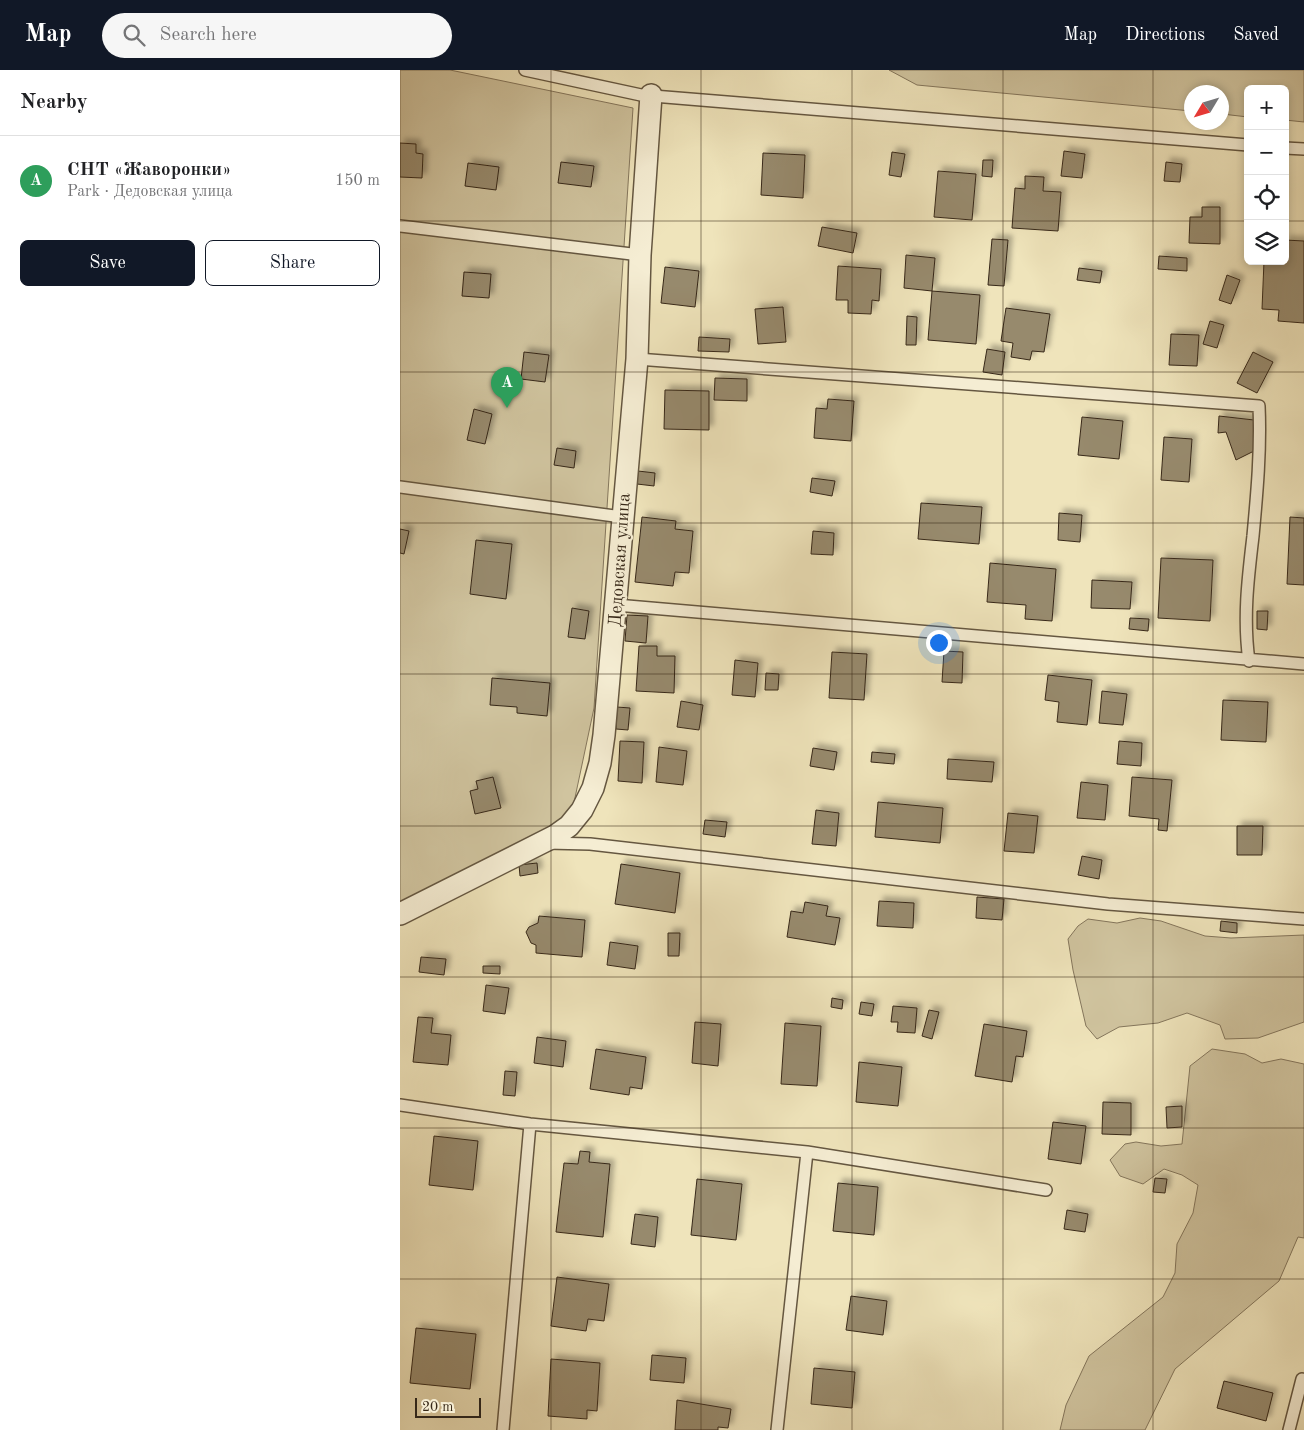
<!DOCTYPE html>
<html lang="en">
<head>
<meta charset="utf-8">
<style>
  :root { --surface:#fff; --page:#f6f6f6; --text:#202124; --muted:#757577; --line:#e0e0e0; --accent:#111827 }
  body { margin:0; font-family:"Old Standard TT",serif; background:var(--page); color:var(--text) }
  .controls { position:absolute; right:15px; top:15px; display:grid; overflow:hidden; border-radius:8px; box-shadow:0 2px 8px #0003 }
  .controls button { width:45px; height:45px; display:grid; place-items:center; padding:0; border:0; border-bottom:1px solid var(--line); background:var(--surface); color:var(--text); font:25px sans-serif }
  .compass { position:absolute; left:784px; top:15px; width:45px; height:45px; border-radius:50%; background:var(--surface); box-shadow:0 2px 8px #0003; rotate:232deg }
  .scale { position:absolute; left:15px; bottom:12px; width:66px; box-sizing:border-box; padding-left:5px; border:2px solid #372818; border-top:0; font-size:14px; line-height:18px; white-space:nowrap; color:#372818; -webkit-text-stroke:4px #f5edd3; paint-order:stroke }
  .you { position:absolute; left:538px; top:572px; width:18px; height:18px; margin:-12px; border:4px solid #fff; border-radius:50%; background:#1a73e8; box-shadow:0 0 0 8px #1a73e833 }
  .badge { display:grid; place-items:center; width:32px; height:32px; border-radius:50%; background:var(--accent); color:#fff; font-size:16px; font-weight:700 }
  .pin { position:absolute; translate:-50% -41px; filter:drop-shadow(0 1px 2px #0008) }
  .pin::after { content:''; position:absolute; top:26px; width:18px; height:15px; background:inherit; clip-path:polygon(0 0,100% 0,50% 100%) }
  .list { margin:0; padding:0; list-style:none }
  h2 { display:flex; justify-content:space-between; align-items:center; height:65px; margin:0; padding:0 20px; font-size:21px }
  h2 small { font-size:16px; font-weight:400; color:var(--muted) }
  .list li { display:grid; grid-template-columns:32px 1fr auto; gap:15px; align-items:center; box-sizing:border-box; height:90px; padding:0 20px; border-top:1px solid var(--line) }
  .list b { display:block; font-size:19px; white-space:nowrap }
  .list p { margin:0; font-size:16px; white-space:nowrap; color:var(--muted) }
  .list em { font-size:16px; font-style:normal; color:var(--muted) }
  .actions { display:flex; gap:10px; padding:15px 20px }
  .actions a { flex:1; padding:11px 0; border:1px solid var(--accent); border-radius:8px; text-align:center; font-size:18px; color:var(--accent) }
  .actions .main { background:var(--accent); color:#fff }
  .icon { flex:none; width:28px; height:28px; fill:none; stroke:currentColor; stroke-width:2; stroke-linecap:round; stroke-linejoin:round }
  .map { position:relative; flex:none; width:904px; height:1360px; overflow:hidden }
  header { display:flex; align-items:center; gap:30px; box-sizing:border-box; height:70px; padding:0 25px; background:var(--accent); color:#fff }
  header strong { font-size:24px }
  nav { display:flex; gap:28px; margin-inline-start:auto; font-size:18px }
  .search { width:350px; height:45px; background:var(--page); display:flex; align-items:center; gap:12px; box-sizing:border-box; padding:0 18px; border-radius:28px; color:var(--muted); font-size:19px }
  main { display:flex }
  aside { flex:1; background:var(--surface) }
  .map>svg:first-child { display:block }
  .green { fill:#d0c49f; stroke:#84765c }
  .building { fill:#978a6d; stroke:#372818; filter:url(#shadow) }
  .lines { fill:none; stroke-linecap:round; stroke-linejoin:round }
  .service-casing { stroke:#655741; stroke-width:14 }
  .minor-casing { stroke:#655741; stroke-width:24 }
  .service { stroke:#f5edd3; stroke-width:11 }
  .minor { stroke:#f5edd3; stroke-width:21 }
  .grid { fill:none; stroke:#372818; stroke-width:1; stroke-opacity:0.55 }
  .labels { text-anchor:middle; stroke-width:4.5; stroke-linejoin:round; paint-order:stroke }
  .street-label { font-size:18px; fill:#372818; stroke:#f5edd3 }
</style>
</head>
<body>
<header>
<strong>Map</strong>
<div class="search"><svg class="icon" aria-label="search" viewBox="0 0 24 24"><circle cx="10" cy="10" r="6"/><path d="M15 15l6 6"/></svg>Search here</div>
<nav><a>Map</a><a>Directions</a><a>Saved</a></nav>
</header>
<main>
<aside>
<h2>Nearby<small></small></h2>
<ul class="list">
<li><span class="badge" style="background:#2e9e5b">A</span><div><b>СНТ «Жаворонки»</b><p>Park · Дедовская улица</p></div><em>150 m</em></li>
</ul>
<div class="actions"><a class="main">Save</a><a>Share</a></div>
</aside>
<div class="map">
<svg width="904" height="1360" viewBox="0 0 904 1360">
  <defs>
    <filter id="shadow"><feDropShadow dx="4.5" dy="-4.5" stdDeviation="2.5" flood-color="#0004"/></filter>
  </defs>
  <rect width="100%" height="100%" fill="#efe4bb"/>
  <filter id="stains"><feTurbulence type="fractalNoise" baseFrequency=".004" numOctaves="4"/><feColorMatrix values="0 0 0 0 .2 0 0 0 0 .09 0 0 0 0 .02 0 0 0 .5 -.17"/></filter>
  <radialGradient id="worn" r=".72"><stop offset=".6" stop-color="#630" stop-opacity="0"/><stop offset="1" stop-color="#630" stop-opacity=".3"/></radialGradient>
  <!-- green -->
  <path class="green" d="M0,0H50L233,38L194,638L169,756L0,844Z
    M489,0H904V52L885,50V19H848V47L822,44V22H792L791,41L517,15Z
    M740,848L761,851L805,866L831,868L904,865V952L858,968L825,969L820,955L787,943L758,953L719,957L697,969L686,956L673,900L668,869L678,856L688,849L717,853Z
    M812,979L845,984L862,993L881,989L904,994V1168L898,1167L879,1211L775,1299L745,1360H660L666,1335L689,1286L763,1227L775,1203L777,1174L793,1143L798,1115L782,1105L764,1099L743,1114L720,1106L710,1090L725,1074L736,1072L761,1076L782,1074L790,996Z"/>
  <!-- building -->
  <path class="building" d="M0,73L16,74V83L23,84L22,108L0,107Z
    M664,81L685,84L682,108L661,106Z
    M492,82L505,84L501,107L489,105Z
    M363,83L405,85L403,128L361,125Z
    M583,90H593L592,107L582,106Z
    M161,92L194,96L191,117L158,113Z
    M766,92L782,94L780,112L764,111Z
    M68,93L99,97L96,120L65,116Z
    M538,101L576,104L572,150L534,147Z
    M625,106L644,107L643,121L661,122L658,161L612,158L615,118L625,119Z
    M802,137H820V174L789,173L790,147H802Z
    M422,157L457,163L453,183L418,176Z
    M592,169L608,170L604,216L588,215Z
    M885,170L904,171V253L878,251L879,240L862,239L864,191H885Z
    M506,185L535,188L532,221L504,218Z
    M759,186L787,188V201L758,199Z
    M438,196L481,199L479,231L472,230L471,244L448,243V230H436Z
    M265,197L299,201L295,237L261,233Z
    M679,198L702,201L700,213L677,210Z
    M64,202L91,204L89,228L62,226Z
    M827,205L840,210L831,234L819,230Z
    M532,221L580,225L576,274L528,270Z
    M383,237L386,272L358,274L355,239Z
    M606,238L650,244L644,282L632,281L630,290L611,287L613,273L601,271Z
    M507,246L517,247L516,275H506Z
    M810,251L824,255L817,278L803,274Z
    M771,264L799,265L797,296L769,295Z
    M299,267L330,269L329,282L298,281Z
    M587,279L605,282L602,305L583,302Z
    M124,282L149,285L145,312L121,309Z
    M853,282L873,292L857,323L837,313Z
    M315,308L347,309V331L314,330Z
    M265,320L309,321V360L264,359Z
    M428,329L454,331L451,371L414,368L416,338L427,339Z
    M74,339L92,344L85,374L67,370Z
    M819,346L854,350V381L836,390L826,362L818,363Z
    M682,347L723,351L719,389L678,385Z
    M764,367L792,369L789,412L761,410Z
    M157,378L176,381L174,398L154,395Z
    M238,401L255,403L254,416L237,414Z
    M412,408L435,411L432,426L410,422Z
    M521,433L582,437L579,474L518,469Z
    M659,443L682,445L680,472L658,470Z
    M242,447L276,451L275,459L293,461L289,503L275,502L273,516L235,512Z
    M890,447L904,448V515L887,514Z
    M0,459L9,461L4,484L0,483Z
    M413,461L434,463L433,485L411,484Z
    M76,470L112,474L106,529L70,524Z
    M761,488L813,490L810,551L758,548Z
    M590,493L656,499L652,551L625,549L626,535L587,532Z
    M692,510L732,512L730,539L691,538Z
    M172,538L189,541L185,569L168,567Z
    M857,541H868L867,560L857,559Z
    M227,545L248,546L246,573L225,571Z
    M730,548L749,549L748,561L729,559Z
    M239,576H257V586H275L274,623L236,621Z
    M544,581L563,582L562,613L542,612Z
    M432,582L467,584L464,630L429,628Z
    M335,590L358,593L355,627L332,625Z
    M366,603L379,604L378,620H365Z
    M648,605L692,610L687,655L657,652L659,632L645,630Z
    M92,608L150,613L147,646L117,643V637L90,635Z
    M702,621L727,624L723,655L699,653Z
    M823,630L868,632L866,672L821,670Z
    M281,631L303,635L299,660L277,657Z
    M217,637L230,638L228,660L216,659Z
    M220,671L244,672L242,713L218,711Z
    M719,671L742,673L741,696L717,694Z
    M259,677L287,681L283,715L256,712Z
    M413,678L437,682L434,700L410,696Z
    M472,682L495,684L494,694L471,692Z
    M548,689L594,692L592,712L547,709Z
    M93,707L101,738L75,744L70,721L78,719L76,711Z
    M732,707L772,710L767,761L758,760L759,749L729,746Z
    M681,712L708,715L705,750L677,748Z
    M478,732L543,738L540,773L475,767Z
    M416,740L439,743L436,776L412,774Z
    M608,743L638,746L634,783L604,781Z
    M305,750L327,752L325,767L303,764Z
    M837,756H863L862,785H837Z
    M682,786L702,790L699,809L678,805Z
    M137,793L138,803L120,806L119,795Z
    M221,794L280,803L275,843L215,834Z
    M577,827L604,829L602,850L576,848Z
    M479,831L514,833L513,858L477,856Z
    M405,832L428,836L426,846L440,848L435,875L387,867L391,841L403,843Z
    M139,846L185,850L182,887L136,883V875L131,873L126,862L129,857L138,853Z
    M821,851L837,853V863L820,861Z
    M268,863H280L279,886H268Z
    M210,872L238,876L235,899L207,895Z
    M21,887L46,889L44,905L19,902Z
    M83,896H100V904L83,903Z
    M86,915L109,918L105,944L83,941Z
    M432,928L443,930L442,939L431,937Z
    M461,932L474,934L472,946L459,944Z
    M493,936L517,938L515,963L497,962L498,952H491Z
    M529,940L539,942L532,969L522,966Z
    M18,947L33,948L31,963L51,965L48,995L13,992Z
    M295,952L321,954L318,996L292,993Z
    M385,953L421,956L417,1016L381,1014Z
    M584,954L627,961L623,987L616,986L612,1012L575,1006Z
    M137,967L166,971L163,997L134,993Z
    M196,979L246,987L242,1019L230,1017L229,1025L190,1019Z
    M459,992L502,997L498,1036L456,1032Z
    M105,1001L117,1002L115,1026L103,1025Z
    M703,1032L731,1033V1065L702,1064Z
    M782,1036V1057L767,1058L766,1037Z
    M653,1052L686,1056L681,1094L648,1089Z
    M34,1066L78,1071L73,1120L29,1115Z
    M180,1081L190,1082L189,1092L210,1094L203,1167L156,1162L164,1093L178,1094Z
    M755,1108L767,1109L765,1123L753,1122Z
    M297,1109L342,1114L336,1170L291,1165Z
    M438,1113L478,1117L474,1165L433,1161Z
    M667,1140L688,1144L685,1162L664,1159Z
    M235,1144L258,1147L255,1177L231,1174Z
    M157,1207L209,1214L204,1251L188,1249L186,1261L151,1256Z
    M451,1226L487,1231L483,1265L446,1260Z
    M16,1258L76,1264L70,1319L10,1313Z
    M252,1285L286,1288L284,1313L250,1310Z
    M151,1289L200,1293L197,1341L187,1340V1349L148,1346Z
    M414,1298L455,1302L452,1338L411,1334Z
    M824,1311L873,1323L866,1351L817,1338Z
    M277,1330L331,1339L328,1358L318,1357V1360H275Z"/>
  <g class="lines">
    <!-- service casing -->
    <g class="service-casing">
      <path id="service" d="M125,0L241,25L848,75
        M885,78L904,79
        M0,156L240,185
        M237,289L859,336C861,379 857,423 853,466C848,508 843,548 849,591
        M0,417L222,447
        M216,535L904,594
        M147,773L190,774L708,834L904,849
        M0,1035L130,1054L407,1082L646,1120
        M103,1360L130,1054
        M377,1360L407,1082
        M889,1360L902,1309"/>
    </g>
    <!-- minor casing -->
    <g class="minor-casing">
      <path id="minor" d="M0,844L155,766L169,756L182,740L193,718L200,693L204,665L237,289L240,185L251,25"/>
    </g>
    <!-- service -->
    <use href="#service" class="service"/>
    <!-- minor -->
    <use href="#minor" class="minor"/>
  </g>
  <!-- grid -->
  <path class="grid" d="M151,0V1360M301,0V1360M452,0V1360M603,0V1360M753,0V1360M0,151H848M885,151H904M0,302H904M0,453H904M0,604H904M0,756H904M0,907H904M0,1058H904M0,1209H904"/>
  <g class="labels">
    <!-- street labels -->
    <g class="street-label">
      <text transform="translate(219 490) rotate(-86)" y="6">Дедовская улица</text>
    </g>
  </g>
  <rect width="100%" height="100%" filter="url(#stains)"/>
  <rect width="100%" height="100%" fill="url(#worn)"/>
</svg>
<div class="controls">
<button>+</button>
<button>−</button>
<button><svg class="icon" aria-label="locate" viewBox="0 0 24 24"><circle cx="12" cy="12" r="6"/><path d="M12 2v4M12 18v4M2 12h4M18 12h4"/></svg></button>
<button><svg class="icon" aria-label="layers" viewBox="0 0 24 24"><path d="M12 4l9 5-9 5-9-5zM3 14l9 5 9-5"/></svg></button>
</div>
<svg class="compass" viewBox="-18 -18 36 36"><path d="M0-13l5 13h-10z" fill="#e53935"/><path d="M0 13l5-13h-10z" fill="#757577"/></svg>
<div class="scale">20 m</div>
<div class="you"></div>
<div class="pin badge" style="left:107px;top:338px;background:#2e9e5b">A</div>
</div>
</main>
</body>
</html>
